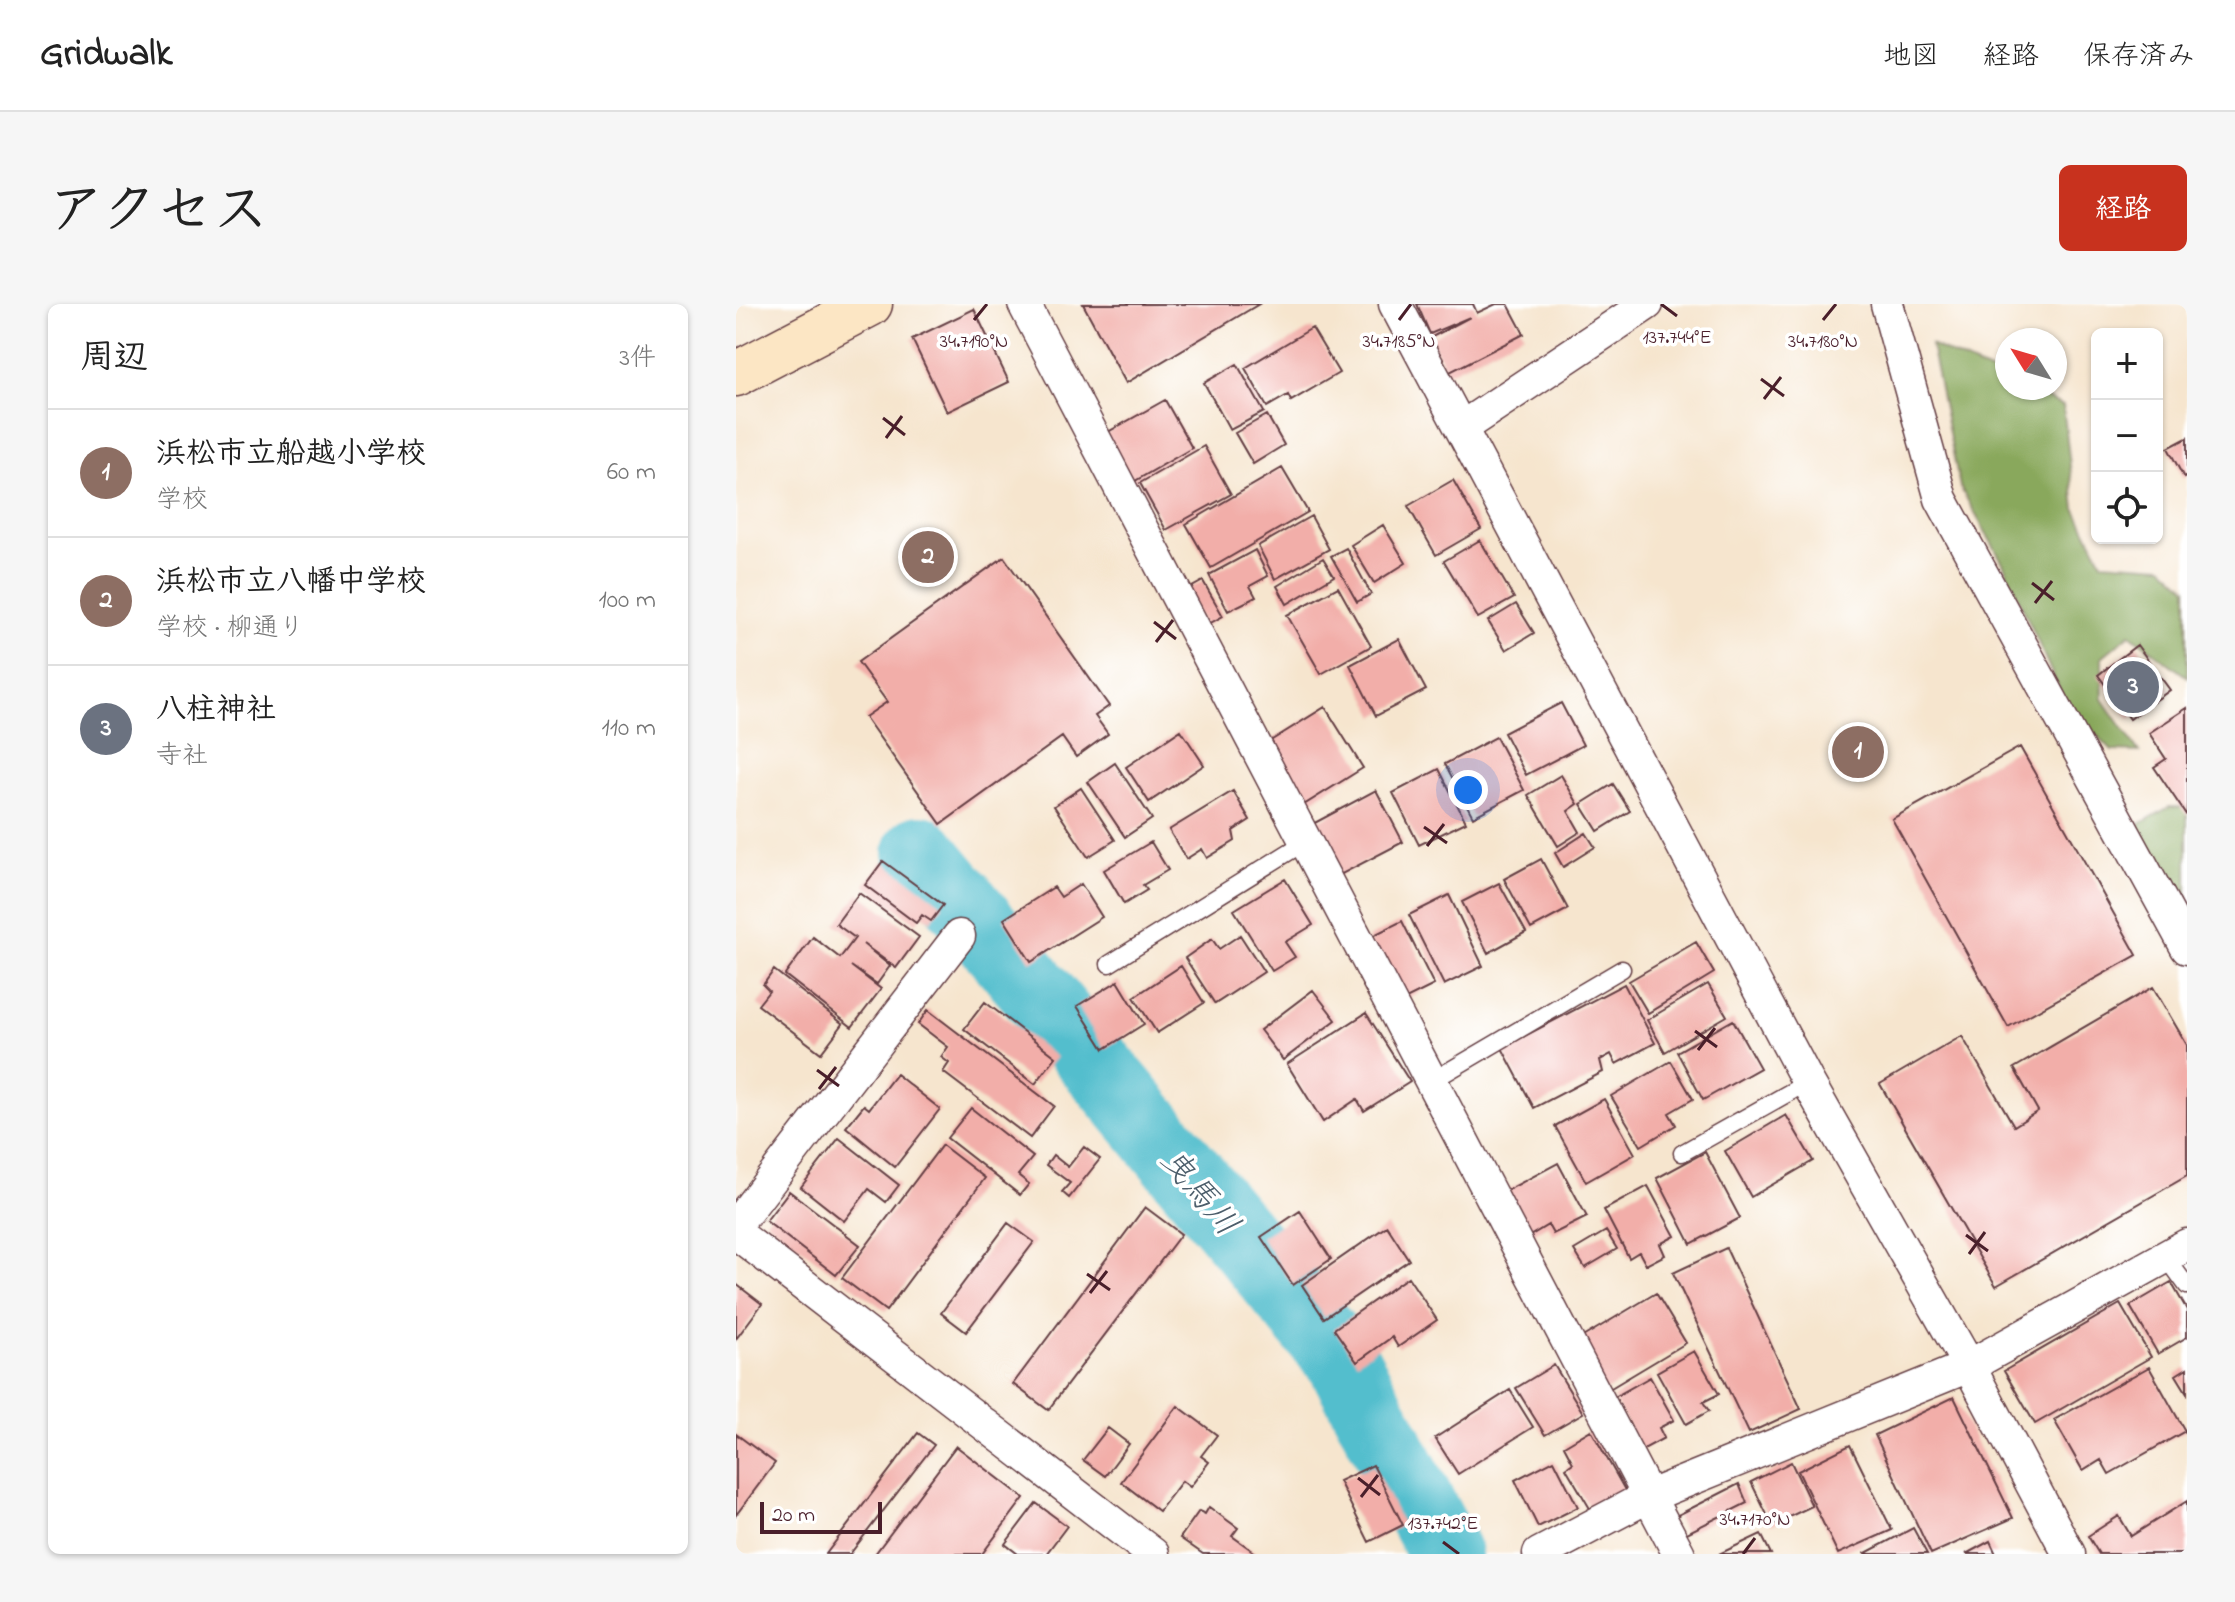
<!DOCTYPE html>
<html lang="ja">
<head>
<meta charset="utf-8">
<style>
  :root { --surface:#fff; --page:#f6f6f6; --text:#222; --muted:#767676; --line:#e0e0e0; --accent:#c8321e }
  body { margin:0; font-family:"Indie Flower","Klee One",sans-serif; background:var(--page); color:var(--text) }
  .controls { position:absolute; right:24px; top:24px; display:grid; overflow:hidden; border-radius:12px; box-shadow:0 2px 6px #0004 }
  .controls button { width:72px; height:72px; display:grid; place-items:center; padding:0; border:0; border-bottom:2px solid var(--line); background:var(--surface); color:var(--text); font:40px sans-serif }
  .compass { position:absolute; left:1259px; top:24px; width:72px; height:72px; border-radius:50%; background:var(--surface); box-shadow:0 2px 6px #0004; rotate:307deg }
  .scale { position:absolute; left:24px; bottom:20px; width:122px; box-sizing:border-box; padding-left:8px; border:4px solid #4a1f2b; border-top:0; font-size:22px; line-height:28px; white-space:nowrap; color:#4a1f2b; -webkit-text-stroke:6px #fff; paint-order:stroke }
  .you { position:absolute; left:732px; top:486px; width:28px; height:28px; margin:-20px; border:6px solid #fff; border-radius:50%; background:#1a73e8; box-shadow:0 0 0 12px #1a73e833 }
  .badge { display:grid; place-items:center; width:52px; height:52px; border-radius:50%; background:var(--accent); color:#fff; font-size:26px; font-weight:700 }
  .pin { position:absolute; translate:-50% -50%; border:4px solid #fff; box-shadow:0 2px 8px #0006 }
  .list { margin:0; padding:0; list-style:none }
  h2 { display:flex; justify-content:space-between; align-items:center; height:104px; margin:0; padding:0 32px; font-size:34px }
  h2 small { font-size:26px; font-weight:400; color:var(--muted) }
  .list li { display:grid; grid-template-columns:52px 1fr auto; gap:24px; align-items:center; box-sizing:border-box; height:128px; padding:0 32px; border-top:2px solid var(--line) }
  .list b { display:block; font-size:30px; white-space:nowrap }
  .list p { margin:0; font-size:26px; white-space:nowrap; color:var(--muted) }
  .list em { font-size:26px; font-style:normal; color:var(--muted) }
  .icon { flex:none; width:44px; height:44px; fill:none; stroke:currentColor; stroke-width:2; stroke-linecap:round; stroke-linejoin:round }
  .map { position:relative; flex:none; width:1451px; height:1250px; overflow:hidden; border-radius:12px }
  header { display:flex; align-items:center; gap:48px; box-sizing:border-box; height:112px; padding:0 40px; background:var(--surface); border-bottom:2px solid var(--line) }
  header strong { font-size:38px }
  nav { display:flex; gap:44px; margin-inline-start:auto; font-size:28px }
  .intro { display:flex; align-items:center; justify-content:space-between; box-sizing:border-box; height:192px; padding:0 48px }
  h1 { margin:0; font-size:56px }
  .button { padding:20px 36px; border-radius:12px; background:var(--accent); color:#fff; font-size:28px; font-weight:700 }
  main { display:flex; gap:48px; padding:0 48px }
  aside { flex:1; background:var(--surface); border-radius:12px; box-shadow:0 2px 6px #0004 }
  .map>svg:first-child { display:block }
  .forest { fill:#89a85c; stroke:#6a6444; stroke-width:2 }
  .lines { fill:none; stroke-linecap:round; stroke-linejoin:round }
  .river { stroke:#52becd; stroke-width:74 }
  .building { fill:#f2aea9 }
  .lane-casing { stroke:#643d43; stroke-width:19 }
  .street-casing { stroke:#643d43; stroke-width:35 }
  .secondary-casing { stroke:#643d43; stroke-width:47 }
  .lane { stroke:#fff; stroke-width:16 }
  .street { stroke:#fff; stroke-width:32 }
  .secondary { stroke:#fce6c4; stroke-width:44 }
  .ticks { fill:none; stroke:#4a1f2b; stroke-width:3 }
  .labels { text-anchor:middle; stroke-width:7; stroke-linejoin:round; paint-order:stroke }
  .water-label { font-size:34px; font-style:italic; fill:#4d5f6c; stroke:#fff }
  .ticks-label { font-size:20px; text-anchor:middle; fill:#4a1f2b; stroke:#fff; stroke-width:7; stroke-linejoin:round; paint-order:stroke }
</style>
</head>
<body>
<header>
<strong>Gridwalk</strong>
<nav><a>地図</a><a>経路</a><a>保存済み</a></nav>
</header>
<div class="intro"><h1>アクセス</h1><a class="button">経路</a></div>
<main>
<aside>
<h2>周辺<small>3件</small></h2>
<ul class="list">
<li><span class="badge" style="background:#8d6e63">1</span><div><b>浜松市立船越小学校</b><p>学校</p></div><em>60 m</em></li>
<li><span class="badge" style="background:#8d6e63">2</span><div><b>浜松市立八幡中学校</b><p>学校 · 柳通り</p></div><em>100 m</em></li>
<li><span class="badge" style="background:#6b7280">3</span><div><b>八柱神社</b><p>寺社</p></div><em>110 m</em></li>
</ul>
</aside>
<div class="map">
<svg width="1451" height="1250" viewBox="0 0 1451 1250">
  <rect width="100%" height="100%" fill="#fff"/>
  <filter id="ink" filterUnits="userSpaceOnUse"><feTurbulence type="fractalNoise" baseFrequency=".0125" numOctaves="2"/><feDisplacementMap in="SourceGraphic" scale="16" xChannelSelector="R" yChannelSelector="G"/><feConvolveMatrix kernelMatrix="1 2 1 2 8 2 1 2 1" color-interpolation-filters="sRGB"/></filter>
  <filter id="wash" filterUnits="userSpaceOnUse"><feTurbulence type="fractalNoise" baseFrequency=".006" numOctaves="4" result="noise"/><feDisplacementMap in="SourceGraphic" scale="32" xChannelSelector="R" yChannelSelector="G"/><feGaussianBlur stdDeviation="1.8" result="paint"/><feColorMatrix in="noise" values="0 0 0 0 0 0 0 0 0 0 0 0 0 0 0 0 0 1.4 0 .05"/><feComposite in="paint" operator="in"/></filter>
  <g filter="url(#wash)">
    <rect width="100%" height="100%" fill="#f6e5ce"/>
    <!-- forest -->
    <path class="forest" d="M1195,41L1271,76V84H1289L1327,102L1339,204L1366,258L1427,262L1451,284V373L1394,330L1366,353L1367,395L1403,448L1376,447L1329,399L1267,259L1224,183Z
      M1433,503H1451V605L1443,604L1397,524Z"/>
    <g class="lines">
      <!-- river -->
      <path class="river" d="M184,548L607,1057L709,1250"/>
    </g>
    <g id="blocks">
      <!-- building -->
      <path class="building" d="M347,0H523L390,79Z
        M681,0H737L741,9L760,0H772L788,30L712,69L694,34L734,13L694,30Z
        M238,5L273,78L211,108L176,35Z
        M576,24L603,69L555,97L552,91L531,103L509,64Z
        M501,60L528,108L494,126L468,79Z
        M429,96L456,144L392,181L365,132Z
        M531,111L548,141L517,160L499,129Z
        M1451,134V172L1448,174L1432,144Z
        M468,142L495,190L430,226L404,179Z
        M546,164L572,208L475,264L450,220Z
        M717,176L745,225L700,251L672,202Z
        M575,212L593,245L539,275L522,242Z
        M647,221L670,259L638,279L615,241Z
        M744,236L778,294L742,314L708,257Z
        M610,244L635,290L621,298L595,252Z
        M519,246L532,272L514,282L520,293L492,307L473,271Z
        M268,253L373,402L359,412L372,430L340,453L326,433L205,520L129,413L151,398L122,358Z
        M587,254L598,272L551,300L541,282Z
        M467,277L487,312L469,322L449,287Z
        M602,283L635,342L585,370L551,311Z
        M780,300L798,329L770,346L752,317Z
        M663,335L690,386L640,412L614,361Z
        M1401,341L1434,386L1394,415L1362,371Z
        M825,399L847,441L790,471L768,429Z
        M589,403L627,464L566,502L528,441Z
        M1451,404V512L1418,463L1430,455L1413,429Z
        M445,426L468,461L413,498L390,463Z
        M760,433L788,486L737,513L709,460Z
        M1284,443L1401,651L1272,723L1156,515Z
        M379,459L416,515L389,533L352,478Z
        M703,465L730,518L683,541L657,489Z
        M825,471L842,500L832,507L844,528L822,542L792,491Z
        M877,480L894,507L862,527L845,500Z
        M345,484L379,536L352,553L318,502Z
        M640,486L667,538L600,573L573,522Z
        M497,487L514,516L497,527L499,537L471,554L466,545L450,555L433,526Z
        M850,529L859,543L827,563L819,549Z
        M415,538L432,566L407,581L411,586L388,600L368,566Z
        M805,555L832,605L795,625L768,575Z
        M147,557L207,601L195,617L186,611L180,619L129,581Z
        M549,575L577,621L549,638L559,653L536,667L498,606Z
        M763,579L790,628L752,649L726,598Z
        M345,580L366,613L295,658L268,615L318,583L325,593Z
        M123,589L183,633L160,664L127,640L154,662L141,680L115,662L145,685L116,723L49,671L77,633L104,654L119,634L100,620Z
        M713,591L747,662L708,681L673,611Z
        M666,617L698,681L664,698L632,634Z
        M504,631L528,668L479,700L449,654L476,635L483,645Z
        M960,638L978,669L912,709L893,677Z
        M445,662L468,699L421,729L398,693Z
        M38,666L107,720L85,749L22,701L33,687L27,681Z
        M382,677L408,720L368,745L341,702Z
        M888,680L919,739L880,760L875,750L864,756L867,768L798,804L766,744Z
        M972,680L991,712L929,748L911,716Z
        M1417,683L1451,741V872L1260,982L1144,780L1226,732L1278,822L1302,807L1278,764Z
        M577,686L600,716L547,756L524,726Z
        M249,698L320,753L299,780L228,725Z
        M192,706L318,802L294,834L207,768L213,759L205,753L212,743L182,720Z
        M630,709L674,778L628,807L621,795L587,818L551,760Z
        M997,716L1024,764L967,796L941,748Z
        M935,757L957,795L933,809L940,821L905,842L875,792Z
        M160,770L204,805L159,863L110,823L128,801L133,805Z
        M868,795L899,850L850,878L819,822Z
        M235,804L297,853L282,871L293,880L284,891L211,834Z
        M1050,811L1077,857L1015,893L989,847Z
        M103,834L163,881L150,898L133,885L108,917L65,883Z
        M206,841L249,874L150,1007L106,974Z
        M348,843L364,855L333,894L326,888L334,879L310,861L317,851L332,863Z
        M969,848L1004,914L955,940L921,874Z
        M822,859L851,913L817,930L812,921L792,933L768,888Z
        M912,882L939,932L924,940L929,951L910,961L903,948L893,954L868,906Z
        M53,887L124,941L100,971L30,917Z
        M409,903L445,930L312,1106L277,1080Z
        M564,907L595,955L557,981L525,933Z
        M272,919L298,938L230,1028L205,1009Z
        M651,922L673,956L588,1014L566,981Z
        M870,927L881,945L849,964L838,946Z
        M990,944L1065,1105L1013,1129L937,969Z
        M672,973L701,1016L662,1043L656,1033L621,1058L598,1025Z
        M1435,978L1451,1006V1033L1422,1050L1394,1002Z
        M0,980L26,1000L0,1035Z
        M920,989L950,1039L870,1087L840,1037Z
        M1384,1000L1415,1053L1299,1120L1268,1067Z
        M958,1047L983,1090L967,1098L973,1107L950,1120L921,1068Z
        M818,1061L847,1109L809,1131L780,1084Z
        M1413,1063L1449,1127L1373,1170L1365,1156L1347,1167L1318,1116Z
        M1451,1064V1089L1440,1071Z
        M914,1073L938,1116L923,1124L928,1134L906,1146L877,1094Z
        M774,1086L797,1123L722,1170L699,1134Z
        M1218,1093L1277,1214L1195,1250L1139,1131Z
        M442,1102L481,1131L465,1152L473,1158L454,1183L446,1177L423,1207L385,1178Z
        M372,1124L393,1140L369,1172L347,1156Z
        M855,1126L890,1188L856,1208L830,1164L837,1159L828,1142Z
        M182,1129L198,1141L114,1250H90Z
        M0,1130L39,1159L0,1211Z
        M1114,1141L1156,1226L1102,1250L1062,1167Z
        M220,1142L288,1194L246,1250H139Z
        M818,1156L842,1203L802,1223L779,1176Z
        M1055,1158L1076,1202L1036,1221L1015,1178Z
        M637,1161L667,1221L633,1238L603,1177Z
        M1003,1180L1011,1199L949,1230L940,1212Z
        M1451,1197V1250H1363L1352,1232L1383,1212L1395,1232Z
        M300,1199L331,1222L310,1250H282L269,1240Z
        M473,1203L502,1224L496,1232L521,1250H467L444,1234L463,1207L469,1210Z
        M1177,1224L1191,1250H1128Z
        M1025,1230L1035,1250H983Z
        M1254,1237L1260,1250H1230Z"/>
    </g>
  </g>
  <g filter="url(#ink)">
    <use href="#blocks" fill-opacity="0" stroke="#643d43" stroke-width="2"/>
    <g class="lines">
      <!-- lane casing -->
      <g class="lane-casing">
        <path id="lane" d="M373,660L569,538
          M694,778L886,665
          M946,849L1072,778
          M1430,953L1451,982"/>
      </g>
      <!-- street casing -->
      <g class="street-casing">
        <path id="street" d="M288,0L943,1250
          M659,0L1072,778L1233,1062L1333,1250
          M1151,0L1205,195L1451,644
          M725,124L911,0
          M0,921L223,632
          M0,929L417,1250
          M803,1250L911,1193L1233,1062L1451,941"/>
      </g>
      <!-- secondary casing -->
      <g class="secondary-casing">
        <path id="secondary" d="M0,70L134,0"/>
      </g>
      <!-- lane -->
      <use href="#lane" class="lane"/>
      <!-- street -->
      <use href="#street" class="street"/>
      <!-- secondary -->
      <use href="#secondary" class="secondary"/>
    </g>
  </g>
  <!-- ticks -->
  <path class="ticks" d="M925,0L941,12M238,16L251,0M663,16L675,0M1087,16L1100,0M1025,75L1048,92M1028,95L1045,73M147,114L169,131M150,134L166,112M1296,279L1318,296M1299,299L1316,277M418,318L440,335M420,338L437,316M688,523L711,539M691,542L708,520M959,727L981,743M962,746L979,724M81,766L103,782M83,785L100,763M1230,931L1252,947M1233,950L1249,928M351,970L374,986M354,989L371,967M622,1174L644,1191M625,1193L642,1171M707,1238L723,1250M1007,1250L1019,1234"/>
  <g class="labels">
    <!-- water labels -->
    <g class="water-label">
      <text transform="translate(465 887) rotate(50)" y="12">曳馬川</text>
    </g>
  </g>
  <g class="ticks-label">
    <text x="941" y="39">137.744°E</text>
    <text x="238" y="43">34.7190°N</text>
    <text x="663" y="43">34.7185°N</text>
    <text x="1087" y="43">34.7180°N</text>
    <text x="1019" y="1221">34.7170°N</text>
    <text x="707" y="1225">137.742°E</text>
  </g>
</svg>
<div class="controls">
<button>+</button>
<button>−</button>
<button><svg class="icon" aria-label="locate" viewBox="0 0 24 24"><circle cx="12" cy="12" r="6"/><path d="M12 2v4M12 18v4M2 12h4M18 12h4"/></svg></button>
</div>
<svg class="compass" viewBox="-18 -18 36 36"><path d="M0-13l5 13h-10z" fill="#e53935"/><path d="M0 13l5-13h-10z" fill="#767676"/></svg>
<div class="scale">20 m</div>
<div class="you"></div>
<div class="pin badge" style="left:1122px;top:448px;background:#8d6e63">1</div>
<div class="pin badge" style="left:192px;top:253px;background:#8d6e63">2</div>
<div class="pin badge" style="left:1397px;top:383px;background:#6b7280">3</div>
</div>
</main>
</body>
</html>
